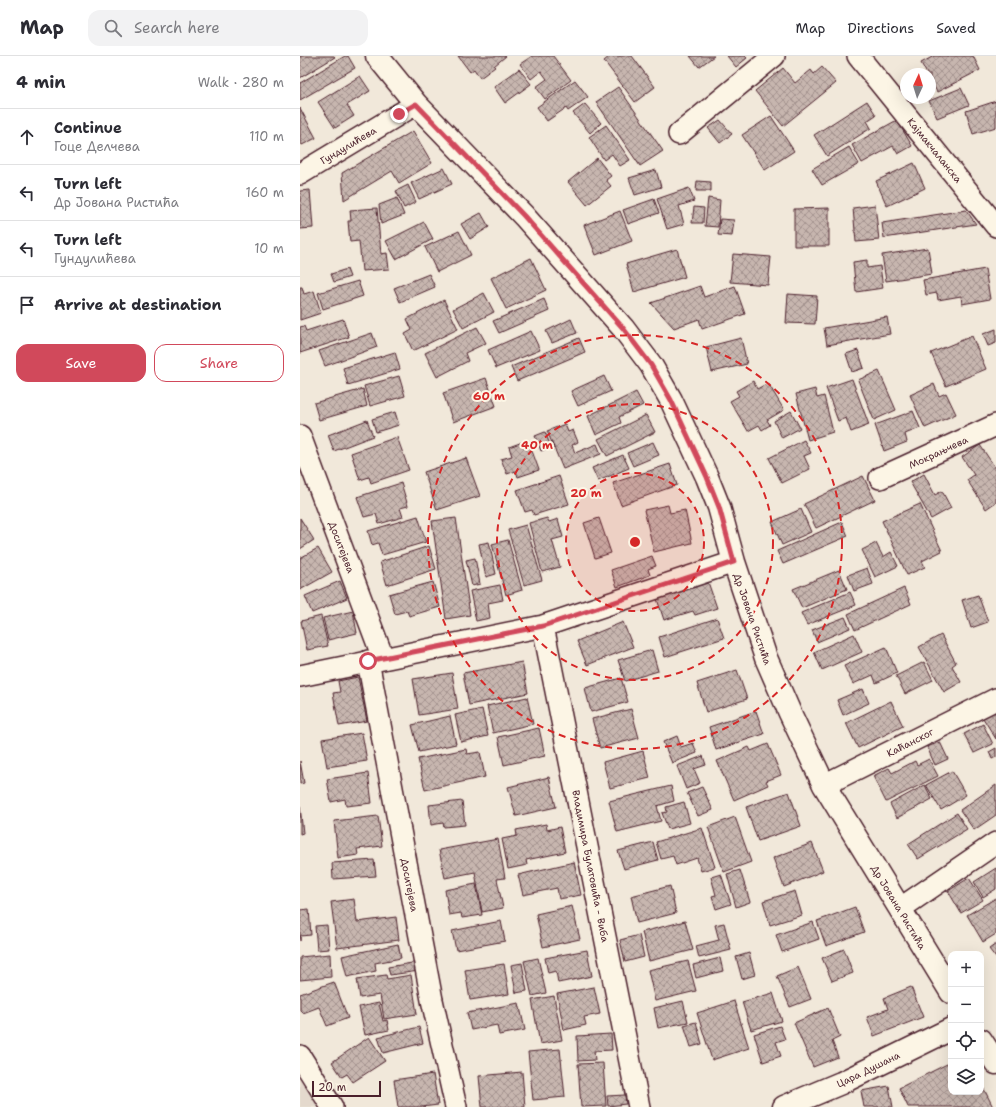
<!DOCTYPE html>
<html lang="en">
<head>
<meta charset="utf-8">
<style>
  :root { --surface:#fff; --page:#f2f2f3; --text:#2b2b33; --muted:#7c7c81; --line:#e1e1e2; --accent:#d1495b }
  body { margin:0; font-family:"Shantell Sans",sans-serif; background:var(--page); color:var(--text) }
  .controls { position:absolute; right:12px; bottom:12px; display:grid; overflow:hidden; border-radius:8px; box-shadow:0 4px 16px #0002 }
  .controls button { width:36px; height:36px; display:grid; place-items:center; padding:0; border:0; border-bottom:1px solid var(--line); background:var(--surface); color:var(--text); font:20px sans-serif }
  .compass { position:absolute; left:600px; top:12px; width:36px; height:36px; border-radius:50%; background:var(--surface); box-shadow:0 4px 16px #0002; rotate:4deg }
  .scale { position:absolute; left:12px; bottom:10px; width:69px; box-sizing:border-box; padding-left:4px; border:2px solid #4a1f2b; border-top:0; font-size:11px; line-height:14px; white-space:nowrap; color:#4a1f2b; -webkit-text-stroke:3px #fcf5e5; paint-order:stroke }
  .stop { position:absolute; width:12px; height:12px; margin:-9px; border:3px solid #d1495b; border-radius:50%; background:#fff }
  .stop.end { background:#d1495b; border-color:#fff; box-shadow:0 1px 4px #0008 }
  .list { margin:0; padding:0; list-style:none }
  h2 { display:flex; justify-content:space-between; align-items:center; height:52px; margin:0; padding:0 16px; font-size:17px }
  h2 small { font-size:13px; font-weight:400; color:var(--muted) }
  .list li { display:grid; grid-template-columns:26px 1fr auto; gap:12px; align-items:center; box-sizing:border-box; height:56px; padding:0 16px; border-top:1px solid var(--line) }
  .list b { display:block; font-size:15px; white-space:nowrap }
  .list p { margin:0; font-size:13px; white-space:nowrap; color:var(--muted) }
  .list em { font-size:13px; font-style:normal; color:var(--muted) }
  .actions { display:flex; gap:8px; padding:12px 16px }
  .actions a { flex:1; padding:9px 0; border:1px solid var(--accent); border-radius:12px; text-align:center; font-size:14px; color:var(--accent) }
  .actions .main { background:var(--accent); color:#fff }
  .icon { flex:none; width:22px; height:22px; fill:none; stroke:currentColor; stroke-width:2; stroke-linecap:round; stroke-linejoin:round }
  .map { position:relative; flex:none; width:696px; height:1051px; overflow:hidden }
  header { display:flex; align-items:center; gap:24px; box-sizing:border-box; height:56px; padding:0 20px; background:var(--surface); border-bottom:1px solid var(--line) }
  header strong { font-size:19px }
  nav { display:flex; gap:22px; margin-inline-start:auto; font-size:14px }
  .search { width:280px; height:36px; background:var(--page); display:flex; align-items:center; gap:10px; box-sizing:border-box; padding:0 14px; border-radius:12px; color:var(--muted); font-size:15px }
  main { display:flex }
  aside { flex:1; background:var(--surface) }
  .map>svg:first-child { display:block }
  .built { fill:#e4d9cd }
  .building { fill:url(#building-cross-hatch); stroke:#4a1f2b }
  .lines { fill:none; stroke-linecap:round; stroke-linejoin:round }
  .minor-casing { stroke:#4a1f2b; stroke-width:24 }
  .tertiary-casing { stroke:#4a1f2b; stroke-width:25 }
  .minor { stroke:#fcf5e5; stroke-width:21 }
  .tertiary { stroke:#fcf5e5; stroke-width:22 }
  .route { stroke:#d1495b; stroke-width:5 }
  .ring { fill:none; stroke:#d62828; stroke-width:2; stroke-dasharray:7 5 }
  .labels { text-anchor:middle; stroke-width:4; stroke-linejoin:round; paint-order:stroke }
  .street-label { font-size:10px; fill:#4a1f2b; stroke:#fcf5e5 }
  .centre { fill:#d62828; stroke:#fcf5e5; stroke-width:2 }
  .ring-label { font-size:12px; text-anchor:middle; font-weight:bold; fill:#d62828; stroke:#fcf5e5; stroke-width:4; stroke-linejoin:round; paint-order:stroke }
</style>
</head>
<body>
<header>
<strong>Map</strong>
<div class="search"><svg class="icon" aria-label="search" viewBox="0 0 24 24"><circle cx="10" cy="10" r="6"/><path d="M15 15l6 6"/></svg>Search here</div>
<nav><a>Map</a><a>Directions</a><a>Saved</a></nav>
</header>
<main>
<aside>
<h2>4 min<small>Walk · 280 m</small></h2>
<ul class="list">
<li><svg class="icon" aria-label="ahead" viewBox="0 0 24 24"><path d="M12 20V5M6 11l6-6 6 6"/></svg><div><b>Continue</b><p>Гоце Делчева</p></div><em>110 m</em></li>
<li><svg class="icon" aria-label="left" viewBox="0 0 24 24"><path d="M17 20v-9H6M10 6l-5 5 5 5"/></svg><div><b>Turn left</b><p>Др Јована Ристића</p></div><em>160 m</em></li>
<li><svg class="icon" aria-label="left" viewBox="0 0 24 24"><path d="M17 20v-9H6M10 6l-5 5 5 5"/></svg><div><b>Turn left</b><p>Гундулићева</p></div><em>10 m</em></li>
<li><svg class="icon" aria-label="arrive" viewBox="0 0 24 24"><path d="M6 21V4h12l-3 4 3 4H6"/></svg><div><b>Arrive at destination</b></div></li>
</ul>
<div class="actions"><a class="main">Save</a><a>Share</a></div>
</aside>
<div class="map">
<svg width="696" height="1051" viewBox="0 0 696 1051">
  <defs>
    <pattern id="building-cross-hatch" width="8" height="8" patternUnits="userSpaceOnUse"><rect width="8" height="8" fill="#c7b6af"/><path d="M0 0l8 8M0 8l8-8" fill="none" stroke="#a4938f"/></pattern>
  </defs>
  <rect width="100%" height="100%" fill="#f1e8da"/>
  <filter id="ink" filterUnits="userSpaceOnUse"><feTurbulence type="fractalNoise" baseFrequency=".025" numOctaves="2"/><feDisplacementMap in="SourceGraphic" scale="8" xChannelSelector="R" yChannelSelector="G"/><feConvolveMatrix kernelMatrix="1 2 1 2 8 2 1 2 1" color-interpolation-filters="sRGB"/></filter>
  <g filter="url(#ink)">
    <!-- built -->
    <path class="built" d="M0,1023L18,1050L19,1051H0Z"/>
    <!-- building -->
    <path class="building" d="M0,0H34L35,1L0,22Z
      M45,0H48L55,12L0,44V27Z
      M158,0H206L194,10L195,11L180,22L174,13L170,16Z
      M232,0H253L271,24L245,43L236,31L247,23L241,15L231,23L220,8Z
      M310,0H332L355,31L335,46L304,5Z
      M390,0H414L399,11Z
      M427,0H445L447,2L436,11Z
      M634,0H673L680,14L637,36L630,23V18H627L621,7Z
      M522,11L536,27L483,70L455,35L483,12L495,27L511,14L514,18Z
      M219,13L231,28L205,47L194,31Z
      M60,20L70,35L47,49L54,60L35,72L18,46Z
      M275,24L288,41L268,55L266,52L247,65L237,51Z
      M318,31L363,95L340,110L296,46Z
      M661,32L669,49L637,62L629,45Z
      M567,45L576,59L567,65L571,72L527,100L514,79Z
      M696,45V71L673,78L666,55Z
      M285,48L301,67L290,77L273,57Z
      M0,52L16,82L2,89L0,85Z
      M471,60L494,95L465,114L442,79Z
      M420,64L432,78L420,87L408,72Z
      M597,64L612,90L598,98L593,90L562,107L552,89Z
      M306,69L330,104L320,110L312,98L304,104L289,81Z
      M113,75L132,107L99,127L92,115L44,144L42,117Z
      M549,91L559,108L522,129L512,113Z
      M297,102L311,120L306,124L311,130L287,149L268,126Z
      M614,107L625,132L587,150L576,125Z
      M144,112L152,128L119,143L111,127Z
      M356,114L361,131L335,139L329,122Z
      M397,125L411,126V135H396Z
      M108,129L116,146L104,152L96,135Z
      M389,132L394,145L379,150L384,168L367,173L357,143Z
      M10,134L13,172L0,173V135Z
      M97,142L104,159L81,168L79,149Z
      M408,142L420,144L418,171L405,170Z
      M354,143L359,157L328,168L323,154Z
      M575,149L579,184L556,186L553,152Z
      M394,151L404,152L403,167H392Z
      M77,152L81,198L87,197L89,213L62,215L59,185L50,186L48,165H51L50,154Z
      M529,152V190H494V153Z
      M666,154L676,168L584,182L582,167Z
      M320,155L332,185L296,199L284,169Z
      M181,157L189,171L170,183L161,168Z
      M420,163L434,164L432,180L418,179Z
      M124,166L133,183L96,203L86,185Z
      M159,175L171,199L137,216L125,191Z
      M628,192L632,218L586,225L582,199Z
      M377,193L385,221L334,236L326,208Z
      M433,198L471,201L468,229L430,226Z
      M231,202L246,234L206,253L191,222Z
      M567,204V212L580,210L583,232L556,236L553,206Z
      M47,213L50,221L34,226L31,218Z
      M685,213L690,243L662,248L661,240L638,244L637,237L626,239L623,224Z
      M129,218L135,231L100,246L94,232Z
      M58,225L63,240L23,253L18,237Z
      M400,230L404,241L435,230L445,258L402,273L399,263L374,272L351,247Z
      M0,231H2L4,238L14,235L21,257L0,264Z
      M184,237L194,256L163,272L153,253Z
      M488,238L517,240L515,268L486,267Z
      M244,243L249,255L199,277L193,265Z
      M144,244L158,273L113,295L105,278L112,274L107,263Z
      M587,261L590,278L527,289L524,272Z
      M43,263L49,281L0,297V271L4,270L6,275Z
      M271,263L277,277L252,287L246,275Z
      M177,271L186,287L165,297L168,305L137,321L125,297Z
      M696,273V287L688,290L683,278Z
      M231,275L240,294L196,312L188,294Z
      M72,277L77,291L25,310L19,295Z
      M672,280L686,313L646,330L631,297Z
      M279,282L285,296L217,325L211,311Z
      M441,282L447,308L412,316L406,291Z
      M558,294L564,312L552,316L546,298Z
      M95,296L100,313L48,329L43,312Z
      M579,315L596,354L574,364L558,324Z
      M99,320L105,340L70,350L64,330Z
      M304,320L311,335L278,350L271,335Z
      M186,322L196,350L153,366L143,337Z
      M552,323L569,369L551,376L546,362L538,365L526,332Z
      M453,325L457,333L468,327L484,354L467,364L470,369L462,374L459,369L448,375L430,345L439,340L436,335Z
      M634,328L639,340L646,337L656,358L625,372L610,339Z
      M63,333L67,350L19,364L14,347Z
      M515,333L517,342L524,340L533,376L508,384L496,338Z
      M336,336L343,349L319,361L321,367L296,379L288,360Z
      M491,355L500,372L482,382L474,365Z
      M613,355L620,372L605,378L607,386L584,395L575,369Z
      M95,356L99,369L76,376L72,363Z
      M346,359L355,376L307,400L298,383Z
      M67,364L73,380L34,395L28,379Z
      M265,368L268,376L273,374L278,386L272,389L275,397L297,388L301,398L263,413L247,375Z
      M245,376L251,391L241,395L235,380Z
      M97,381L109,414L71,427L69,421L60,424L51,397Z
      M228,384L239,414L218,421L216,415L207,418L201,403L212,400L209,391Z
      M504,384L511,397L504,400L510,413L482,427L469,402Z
      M353,386L359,399L333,410L327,397Z
      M680,389L696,413V446L686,453L667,424L674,419L662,401Z
      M323,399L329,412L298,425L292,412Z
      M166,402L180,440L137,454L124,416Z
      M370,408L377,429L321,449L313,427Z
      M624,418L635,439L642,435L651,452L631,463L610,426Z
      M259,420L269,448L234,459L232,454L225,456L217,434Z
      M563,420L575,444L516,472L504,448Z
      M101,427L108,450L100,452L103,461L79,468L76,458L64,461L57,441Z
      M620,448L642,495L622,505L625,511L607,519L582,465Z
      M368,449L370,457L385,454L392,487L354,496L344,454Z
      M501,453L511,476L482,489L472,466Z
      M118,460L126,486L82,499L78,487L72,489L68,475Z
      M0,462L14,484L0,493Z
      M156,462L170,559L146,563L132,465Z
      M247,462L249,466L258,463L263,481L252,484L260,511L242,516L229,467Z
      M299,462L311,497L295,502L284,467Z
      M542,466L548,480L483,508L477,495Z
      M226,469L242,524L224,529L208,474Z
      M208,484L222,534L206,539L192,488Z
      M189,486L196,518L186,521L179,488Z
      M576,487L583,501L591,496L598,510L575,521L562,494Z
      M129,490L136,513L87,529L80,506Z
      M18,492L32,516L0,534V502Z
      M352,500L356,510L348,513L350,519L317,531L311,514Z
      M175,502L180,528L172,530L166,504Z
      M567,512L573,528L554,535L548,519Z
      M539,514L547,533L502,552L493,533Z
      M40,525L47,542L12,557L5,540Z
      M133,526L140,551L109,560L107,555L95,558L89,538Z
      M408,526L417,552L395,559L393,555L364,564L357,543Z
      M200,529L203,544L188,547L190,562L176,565L170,535Z
      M604,532L611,548L555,574L548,558Z
      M550,536L556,549L507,569L501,557Z
      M678,539L688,566L671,572L662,544Z
      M53,555L57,577L28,584L23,562Z
      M21,560L28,590L7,594L1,565Z
      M545,561L550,572L517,586L512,574Z
      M417,562L424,582L365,601L359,581Z
      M323,566L333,591L287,609L277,585Z
      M554,578L562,596L522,614L514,596Z
      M641,579L656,607L652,610L661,626L644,636L619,591Z
      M586,591L597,617L576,627L573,619L553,628L544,610Z
      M352,594L358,615L325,625L318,604Z
      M222,606L228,637L169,649L163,617Z
      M624,606L633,624L605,638L596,620Z
      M437,614L447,643L406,656L397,627Z
      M152,617L158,653L119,659L113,623Z
      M58,621L67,665L39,670L33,637L40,636L38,625Z
      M321,622L328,646L291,656L285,632Z
      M563,633L569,647L543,659L537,644Z
      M227,641L233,668L193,677L187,650Z
      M591,645L603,670L558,692L546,667Z
      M182,653L188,680L161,686L155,659Z
      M331,653L339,682L300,692L292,663Z
      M696,653V683L683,662Z
      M456,655L464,678L416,694L409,671Z
      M150,660L156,688L119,696L112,669Z
      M683,668L693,688L674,697L664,678Z
      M239,672L245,700L204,709L198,681Z
      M62,677L67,705L27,711L22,683Z
      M377,680L381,691L393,687L397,697L372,707L363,686Z
      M640,686L648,703L635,709L627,691Z
      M468,688L481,719L466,725L468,729L434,744L417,705L449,691L451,695Z
      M696,692V701L692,703L689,696Z
      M166,693L167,698L180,696L185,721L125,734L118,703Z
      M343,695L350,722L310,732L303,706Z
      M403,700L406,709L394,713L400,727L386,733L377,710Z
      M629,703L638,720L586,746L573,720L589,712L592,717L615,705L617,709Z
      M0,705L4,727L0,728Z
      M652,715L666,739L641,754L626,729Z
      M68,717L72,747L46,750L45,743L31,746L27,723Z
      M249,721L256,751L216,760L208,731Z
      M625,729L632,743L597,762L590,748Z
      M696,729V759L674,774L660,754Z
      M371,730L374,745L357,750L361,765L317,776L309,745Z
      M402,731L413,754L398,760L387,737Z
      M489,736L501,770L458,785L446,751Z
      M162,745L165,769L144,771L143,767L131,769L129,749Z
      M384,746L390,767L368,773L362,757L367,756L366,751Z
      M0,750L3,777L0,778Z
      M657,757L667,773L618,803L608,788Z
      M78,760L82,790L57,793L58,799L38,802L34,765Z
      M435,761L451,806L424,816L408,771Z
      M246,768L247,774L260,771L265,796L226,804L227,809L208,813L202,783L217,780L216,774Z
      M402,772L415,811L401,815L397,802L376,809L373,800L361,803L356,786Z
      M198,783L205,822L197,823L203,852L182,856L175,816L145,822L139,794Z
      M353,786L358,804L324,813L318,795Z
      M512,787L523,815L484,831L473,802Z
      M74,804L76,820L33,823L32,807Z
      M274,806L281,839L259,843L257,832L223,839L218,819Z
      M696,812V833L683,841L674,826Z
      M440,814L450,846L436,851L427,818Z
      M421,818L431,848L416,853L412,840L416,839L411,821Z
      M669,822L683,844L661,857L648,835Z
      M176,828L182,859L162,862L161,857L149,859L145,834Z
      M370,830L376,857L337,867L331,840Z
      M495,835L502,859L470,869L463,845Z
      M696,842V878L683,886L667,859Z
      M54,843L57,866L96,861L99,884L37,892L31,846Z
      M272,850L280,883L243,891L236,858Z
      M555,851L564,876L526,890L517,865Z
      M9,853L11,879L0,880V885V854Z
      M201,865L205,885L156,894L152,875Z
      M385,865L393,894L349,905L342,876Z
      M513,866L519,883L482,896L476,879Z
      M424,867L431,894L399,902L396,890L419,884L415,869Z
      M27,869L29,893L17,894L15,870Z
      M339,879L344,901L325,906L320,884Z
      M98,888L101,902L75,907L76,915L47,921L42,900Z
      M696,888V902L689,893Z
      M544,893L553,917L532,925L522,902Z
      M287,894L292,920L258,927L256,915L248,917L245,902Z
      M449,897L455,919L442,923L436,901Z
      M30,898L31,921L0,924V901Z
      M238,902L246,937L232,940L224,905Z
      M420,902L423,915L396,922L393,909Z
      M388,905L396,935L355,945L348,914Z
      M118,906L119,915L90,919L88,911Z
      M222,907L227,935L216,937L211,909Z
      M204,908L209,938L170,944L165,914Z
      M498,911L511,943L490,951L477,920Z
      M86,919L87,923L111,919L117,958L84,963L80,939L60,942L57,923Z
      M34,926L48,962L27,970L19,951L3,957L0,954V938Z
      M294,931L300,958L284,961L286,969L264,974L257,938Z
      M611,931L623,961L574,980L567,961L588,953L584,942Z
      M473,937L482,965L451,974L442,946Z
      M254,940L262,984L240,988L232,944Z
      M383,945L388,966L358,972L354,952Z
      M434,945L449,992L412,1004L397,957Z
      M79,947L83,965L87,964L89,974L65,979L59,951Z
      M219,947L225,974L199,979L197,969L171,974L167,957Z
      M528,952L540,981L532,985L538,1001L513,1011L494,967Z
      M396,966L402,988L391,991L384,969Z
      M480,970L485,983L476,986L481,1000L463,1006L454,978Z
      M119,971L123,987L83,997L78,981Z
      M311,978L312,994L294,995L295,1004L278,1005L277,980Z
      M69,981L85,1005L53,1026L47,1018L42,1021L32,1006Z
      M260,993L265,1041L233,1044L228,996Z
      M651,1006V1036H681V1027L693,1051H608L599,1032Z
      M303,1007L306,1050L281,1051L278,1008Z
      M222,1016L225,1051H182L179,1020Z
      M133,1018L138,1049L122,1051H98L94,1024Z
      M589,1030L593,1051H564L561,1035Z
      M325,1039L326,1048L308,1050L307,1040Z"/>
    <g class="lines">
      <!-- minor casing -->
      <g class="minor-casing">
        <path id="minor" d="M558,0L696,170
          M379,78L474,0
          M0,118L116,48
          M0,380L83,602
          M580,422L696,369
          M243,570L339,1051
          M68,605L132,944L156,1051
          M0,620L243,570L434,506
          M524,729L696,643
          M601,852L696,787
          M0,1000L32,1051"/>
      </g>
      <!-- tertiary casing -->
      <g class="tertiary-casing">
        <path id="tertiary" d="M77,0L116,48L224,160L323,272L351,309L371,344L407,421L419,451L434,506L466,602L490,657L524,729L651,936
          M681,984L696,1007
          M484,1051L541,1027L651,973"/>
      </g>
      <!-- minor -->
      <use href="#minor" class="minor"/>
      <!-- tertiary -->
      <use href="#tertiary" class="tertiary"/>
    </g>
  </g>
  <g class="lines" filter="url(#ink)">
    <!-- route -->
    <path class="route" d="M68,605L243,570L434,506L419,451L407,421L371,344L351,309L323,272L224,160L116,48L99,58"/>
  </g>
  <!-- distance rings -->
  <circle cx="335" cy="486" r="69" fill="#d62828" fill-opacity=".12"/>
  <g class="ring">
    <circle cx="335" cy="486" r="69"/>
    <circle cx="335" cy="486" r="138"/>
    <circle cx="335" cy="486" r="207"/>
  </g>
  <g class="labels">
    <!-- street labels -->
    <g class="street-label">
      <text transform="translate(48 89) rotate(-31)" y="4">Гундулићева</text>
      <text transform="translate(635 94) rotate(51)" y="4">Кајмакчаланска</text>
      <text transform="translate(638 396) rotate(-25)" y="4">Мокрањчева</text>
      <text transform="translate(42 491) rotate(69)" y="4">Доситејева</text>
      <text transform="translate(453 563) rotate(71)" y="4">Др Јована Ристића</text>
      <text transform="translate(610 686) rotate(-27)" y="4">Каћанског</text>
      <text transform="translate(291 810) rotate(79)" y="4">Владимира Булатовића - Виба</text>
      <text transform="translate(110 829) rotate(79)" y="4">Доситејева</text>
      <text transform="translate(599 851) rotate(59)" y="4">Др Јована Ристића</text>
      <text transform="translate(568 1013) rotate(-26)" y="4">Цара Душана</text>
    </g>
  </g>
  <circle cx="335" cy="486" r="6" class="centre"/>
  <g class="ring-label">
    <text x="189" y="344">60 m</text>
    <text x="237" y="393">40 m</text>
    <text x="286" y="441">20 m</text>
  </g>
</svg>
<div class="controls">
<button>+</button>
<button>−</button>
<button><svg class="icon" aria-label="locate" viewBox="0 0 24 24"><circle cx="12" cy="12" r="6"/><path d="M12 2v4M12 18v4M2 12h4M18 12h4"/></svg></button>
<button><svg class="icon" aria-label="layers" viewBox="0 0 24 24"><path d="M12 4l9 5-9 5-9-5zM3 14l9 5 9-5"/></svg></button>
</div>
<svg class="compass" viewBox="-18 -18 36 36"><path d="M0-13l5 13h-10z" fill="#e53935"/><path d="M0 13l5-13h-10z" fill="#7c7c81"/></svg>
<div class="scale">20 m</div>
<div class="stop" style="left:68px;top:605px"></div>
<div class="stop end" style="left:99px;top:58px"></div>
</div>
</main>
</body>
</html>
